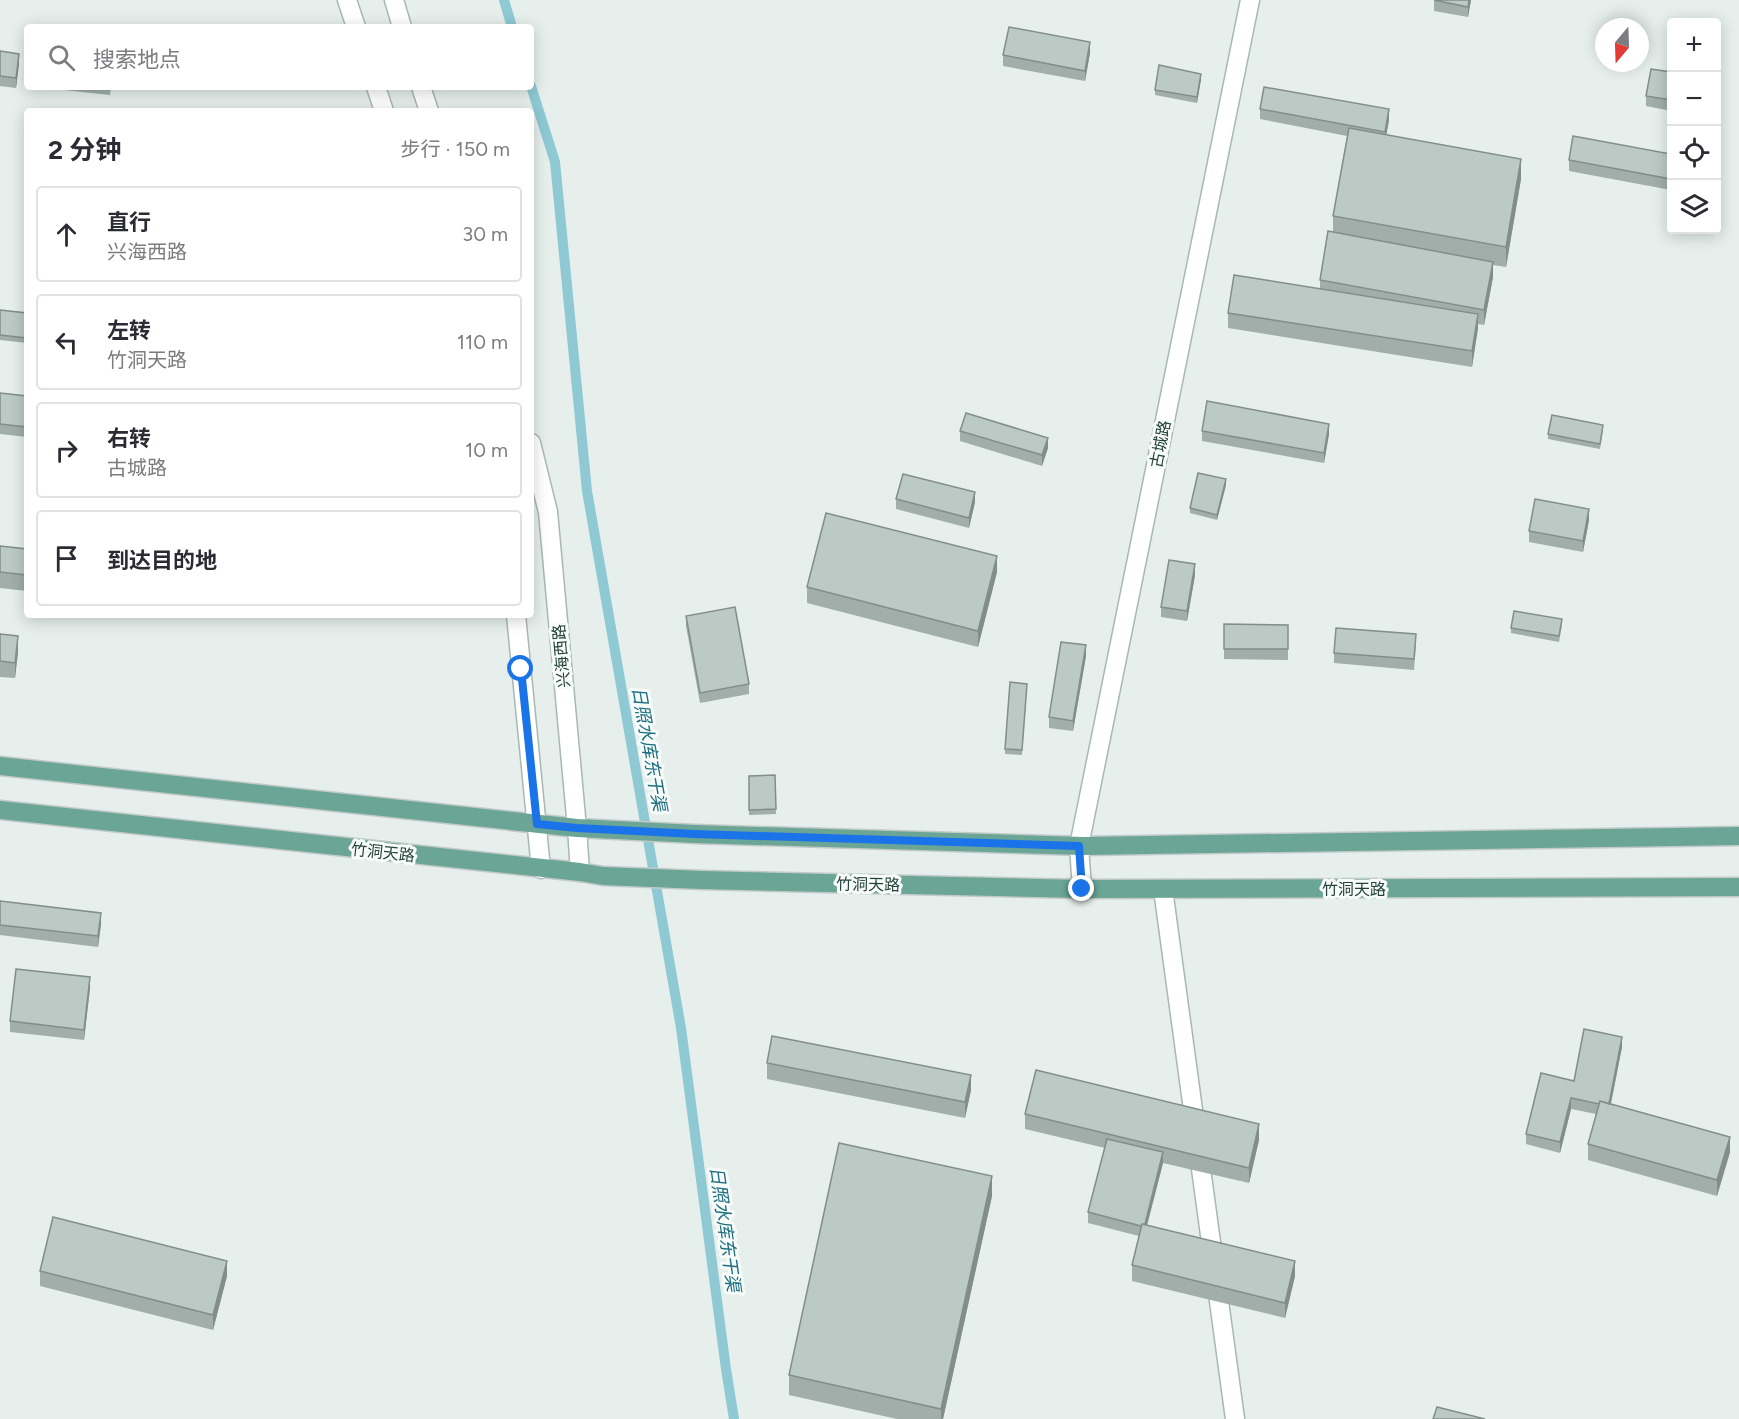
<!DOCTYPE html>
<html lang="zh">
<head>
<meta charset="utf-8">
<style>
  :root { --surface:#fff; --page:#f2f2f3; --text:#2b2b33; --muted:#7c7c81; --line:#e1e1e2 }
  body { margin:0; font-family:Figtree,"Noto Sans SC",sans-serif; background:var(--page); color:var(--text) }
  .controls { position:absolute; right:18px; top:18px; display:grid; overflow:hidden; border-radius:6px; box-shadow:0 3px 15px #0003 }
  .controls button { width:54px; height:54px; display:grid; place-items:center; padding:0; border:0; border-bottom:2px solid var(--line); background:var(--surface); color:var(--text); font:30px sans-serif }
  .compass { position:absolute; left:1595px; top:18px; width:54px; height:54px; border-radius:50%; background:var(--surface); box-shadow:0 3px 15px #0003; rotate:199deg }
  .stop { position:absolute; width:18px; height:18px; margin:-14px; border:4px solid #1a73e8; border-radius:50%; background:#fff }
  .stop.end { background:#1a73e8; border-color:#fff; box-shadow:0 2px 6px #0008 }
  .list { margin:0; padding:0; list-style:none }
  h2 { display:flex; justify-content:space-between; align-items:center; height:78px; margin:0; padding:0 24px; font-size:26px }
  h2 small { font-size:20px; font-weight:400; color:var(--muted) }
  .list li { display:grid; grid-template-columns:39px 1fr auto; gap:18px; align-items:center; box-sizing:border-box; height:96px; margin:0 12px 12px; padding:0 12px; border:2px solid var(--line); border-radius:6px }
  .list b { display:block; font-size:22px; white-space:nowrap }
  .list p { margin:0; font-size:20px; white-space:nowrap; color:var(--muted) }
  .list em { font-size:20px; font-style:normal; color:var(--muted) }
  .icon { flex:none; width:33px; height:33px; fill:none; stroke:currentColor; stroke-width:2; stroke-linecap:round; stroke-linejoin:round }
  .map { position:relative; flex:none; width:1739px; height:1419px; overflow:hidden }
  .search { position:absolute; background:var(--surface); box-shadow:0 3px 15px #0003; left:24px; top:24px; width:510px; height:66px; display:flex; align-items:center; gap:15px; box-sizing:border-box; padding:0 21px; border-radius:6px; color:var(--muted); font-size:22px }
  .panel { position:absolute; background:var(--surface); box-shadow:0 3px 15px #0003; left:24px; top:108px; width:510px; height:510px; border-radius:6px }
  .map>svg:first-child { display:block }
  .lines { fill:none; stroke-linecap:round; stroke-linejoin:round }
  .stream { stroke:#8ec9d4; stroke-width:10 }
  .minor-casing { stroke:#a8b8b2; stroke-width:21 }
  .major-casing { stroke:#c2cac8; stroke-width:21 }
  .minor { stroke:#fff; stroke-width:18 }
  .major { stroke:#6aa596; stroke-width:18 }
  .wall { fill:#a1aea9 }
  .shaded-wall { fill:#838d89 }
  .building { fill:#bbcac4; stroke:#838d89; stroke-width:1.5 }
  .route { stroke:#1a73e8; stroke-width:8 }
  .labels { text-anchor:middle; stroke-width:6; stroke-linejoin:round; paint-order:stroke }
  .street-label { font-size:16px; fill:#24423a; stroke:#f7fbf9 }
  .water-label { font-size:18px; font-style:italic; fill:#1c6f80; stroke:#f7fbf9 }
</style>
</head>
<body>
<div class="map">
<svg width="1739" height="1419" viewBox="0 0 1739 1419">
  <rect width="100%" height="100%" fill="#e6efeb"/>
  <g class="lines">
    <!-- stream -->
    <path class="stream" d="M504,0L512,27
      M531,86L555,162L587,491L681,1028L726,1369L734,1419"/>
    <!-- minor casing -->
    <g class="minor-casing">
      <path id="minor" d="M347,0L356,27
        M394,0L402,27
        M376,87L384,111
        M421,87L429,111
        M531,443L548,512L577,828L580,872
        M516,615L541,869
        M1082,889L1079,846L1250,0
        M1163,889L1235,1419"/>
    </g>
    <!-- major casing -->
    <g class="major-casing">
      <path id="major" d="M0,766L577,828L695,834L1083,846L1739,836
        M0,810L580,872L603,876L702,880L1082,889L1739,887"/>
    </g>
    <!-- minor -->
    <use href="#minor" class="minor"/>
    <!-- major -->
    <use href="#major" class="major"/>
  </g>
  <!-- wall -->
  <path class="wall" d="M1434,0H1471L1468,17L1434,11Z
    M0,51L19,64L16,88L0,86Z
    M1090,53L1085,81L1003,66V55Z
    M1671,72V111L1646,106V96Z
    M1201,79L1197,103L1155,95V90Z
    M36,87H111L110,95Z
    M1260,109L1389,120L1386,134L1521,179L1506,267L1493,265V277L1484,325L1478,324L1472,367L1228,328V313L1320,289V280L1333,232V216L1347,136L1260,119Z
    M1671,154V190L1569,171V160Z
    M0,310L27,313V343L0,340Z
    M0,393L27,396V437L0,434Z
    M1603,430L1600,449L1548,439V434Z
    M960,431L1048,448L1042,466L960,441Z
    M1202,431L1329,434L1324,463L1202,441Z
    M1226,485L1217,520L1190,513V508Z
    M896,499L975,502L969,528L896,509Z
    M1589,520L1583,552L1529,542V531Z
    M0,546L27,549V591L0,588Z
    M997,572L978,647L807,603V587Z
    M1195,575L1187,621L1161,617V607Z
    M686,616L749,684V694L700,703L686,626Z
    M1224,624L1288,625V660L1224,659Z
    M1562,625L1559,642L1511,633V628Z
    M0,634L18,652L15,678L0,677Z
    M1416,644L1414,670L1334,663V653Z
    M1086,656L1073,731L1049,728V717Z
    M1027,689L1022,755L1005,754V749Z
    M775,775L776,814L749,815V776Z
    M0,901L101,924L98,947L0,935Z
    M90,988L84,1040L10,1032V1021Z
    M1622,1047L1611,1104L1730,1152L1717,1196L1588,1160V1144L1596,1114L1571,1109L1560,1153L1526,1144V1134L1574,1081Z
    M767,1063L971,1090L965,1118L767,1079Z
    M1025,1114L1259,1140L1249,1183L1163,1163L1147,1225L1295,1276L1285,1318L1132,1281V1265L1139,1236L1088,1223V1212L1105,1148L1025,1129Z
    M992,1196L943,1419H897L789,1395V1375Z
    M40,1271L227,1276L213,1330L40,1286Z"/>
  <!-- shaded-wall -->
  <path class="shaded-wall" d="M1469,0H1471L1468,17V7Z
    M1090,42V53L1085,81V71Z
    M19,54V64L16,88V78Z
    M1201,74V79L1197,103V97Z
    M1389,109V120L1385,143V132Z
    M1521,159V179L1506,267V247Z
    M1493,262V277L1484,325V310Z
    M1478,314V329L1472,367V351Z
    M1329,424V434L1324,463V453Z
    M1048,438V448L1042,466V455Z
    M1226,479V485L1217,520V515Z
    M975,492V502L969,528V518Z
    M1589,509V520L1583,552V541Z
    M997,556V572L978,647V631Z
    M1195,564V575L1187,621V611Z
    M18,636V652L15,678V663Z
    M1086,645V656L1073,731V721Z
    M101,913V924L98,947V936Z
    M90,977V988L84,1040V1030Z
    M1622,1037V1047L1608,1117V1106Z
    M971,1075V1090L965,1118V1102Z
    M1571,1098V1109L1560,1153V1142Z
    M1259,1124V1140L1249,1183V1168Z
    M1730,1137V1152L1717,1196V1180Z
    M1163,1152V1163L1144,1237V1227Z
    M992,1176V1196L943,1419H941V1409Z
    M227,1261V1276L213,1330V1315Z
    M1295,1261V1276L1285,1318V1303Z"/>
  <!-- building -->
  <path class="building" d="M1434,0H1469L1468,7Z
    M1009,27L1090,42L1085,71L1003,55Z
    M0,51L19,54L16,78L0,76Z
    M1159,65L1201,74L1197,97L1155,90Z
    M1651,69L1671,72V100L1646,96Z
    M1264,87L1389,109L1385,132L1260,109Z
    M1349,128L1521,159L1506,247L1333,216Z
    M1573,136L1671,154V179L1569,160Z
    M1328,231L1493,262L1484,310L1320,280Z
    M1234,275L1478,314L1472,351L1228,313Z
    M0,310L27,313V338L0,335Z
    M0,393L27,396V427L0,424Z
    M1207,401L1329,424L1324,453L1202,431Z
    M966,413L1048,438L1042,455L960,431Z
    M1552,415L1603,425L1600,444L1548,434Z
    M1198,473L1226,479L1217,515L1190,508Z
    M903,474L975,492L969,518L896,499Z
    M1535,499L1589,509L1583,541L1529,531Z
    M826,513L997,556L978,631L807,587Z
    M0,546L27,549V575L0,572Z
    M1169,560L1195,564L1187,611L1161,607Z
    M735,607L749,684L700,693L686,616Z
    M1514,611L1562,619L1559,636L1511,628Z
    M1224,624L1288,625V649H1224Z
    M1336,628L1416,634L1414,659L1334,653Z
    M0,634L18,636L15,663L0,661Z
    M1061,642L1086,645L1073,721L1049,717Z
    M1010,682L1027,684L1022,750L1005,749Z
    M775,775L776,809L749,810V776Z
    M0,901L101,913L98,936L0,925Z
    M16,969L90,977L84,1030L10,1021Z
    M1584,1029L1622,1037L1609,1104L1600,1101L1599,1104L1571,1098L1560,1142L1526,1134L1541,1073L1574,1081Z
    M772,1036L971,1075L965,1102L767,1063Z
    M1036,1070L1259,1124L1249,1168L1025,1114Z
    M1600,1101L1730,1137L1717,1180L1588,1144Z
    M1107,1139L1163,1152L1145,1224H1142L1141,1226L1088,1212Z
    M839,1143L992,1176L941,1409L789,1375Z
    M53,1217L227,1261L213,1315L40,1271Z
    M1142,1224L1295,1261L1285,1303L1132,1265Z
    M1437,1407L1485,1419H1433Z"/>
  <g class="lines">
    <!-- route -->
    <path class="route" d="M521,669L537,824L577,828L695,834L1079,846L1082,889"/>
  </g>
  <g class="labels">
    <!-- street labels -->
    <g class="street-label">
      <text transform="translate(1160 444) rotate(-79)" y="6">古城路</text>
      <text transform="translate(561 656) rotate(-95)" y="6">兴海西路</text>
      <text transform="translate(383 852) rotate(6)" y="6">竹洞天路</text>
      <text transform="translate(868 884) rotate(1)" y="6">竹洞天路</text>
      <text x="1354" y="895">竹洞天路</text>
    </g>
    <!-- water labels -->
    <g class="water-label">
      <text transform="translate(649 749) rotate(80)" y="6">日照水库东干渠</text>
      <text transform="translate(725 1229) rotate(82)" y="6">日照水库东干渠</text>
    </g>
  </g>
</svg>
<div class="controls">
<button>+</button>
<button>−</button>
<button><svg class="icon" aria-label="locate" viewBox="0 0 24 24"><circle cx="12" cy="12" r="6"/><path d="M12 2v4M12 18v4M2 12h4M18 12h4"/></svg></button>
<button><svg class="icon" aria-label="layers" viewBox="0 0 24 24"><path d="M12 4l9 5-9 5-9-5zM3 14l9 5 9-5"/></svg></button>
</div>
<svg class="compass" viewBox="-18 -18 36 36"><path d="M0-13l5 13h-10z" fill="#e53935"/><path d="M0 13l5-13h-10z" fill="#7c7c81"/></svg>
<div class="stop" style="left:521px;top:669px"></div>
<div class="stop end" style="left:1082px;top:889px"></div>
<div class="search"><svg class="icon" aria-label="search" viewBox="0 0 24 24"><circle cx="10" cy="10" r="6"/><path d="M15 15l6 6"/></svg>搜索地点</div>
<section class="panel">
<h2>2 分钟<small>步行 · 150 m</small></h2>
<ul class="list">
<li><svg class="icon" aria-label="ahead" viewBox="0 0 24 24"><path d="M12 20V5M6 11l6-6 6 6"/></svg><div><b>直行</b><p>兴海西路</p></div><em>30 m</em></li>
<li><svg class="icon" aria-label="left" viewBox="0 0 24 24"><path d="M17 20v-9H6M10 6l-5 5 5 5"/></svg><div><b>左转</b><p>竹洞天路</p></div><em>110 m</em></li>
<li><svg class="icon" aria-label="right" viewBox="0 0 24 24"><path d="M7 20v-9h11M14 6l5 5-5 5"/></svg><div><b>右转</b><p>古城路</p></div><em>10 m</em></li>
<li><svg class="icon" aria-label="arrive" viewBox="0 0 24 24"><path d="M6 21V4h12l-3 4 3 4H6"/></svg><div><b>到达目的地</b></div></li>
</ul>
</section>
</div>
</body>
</html>
